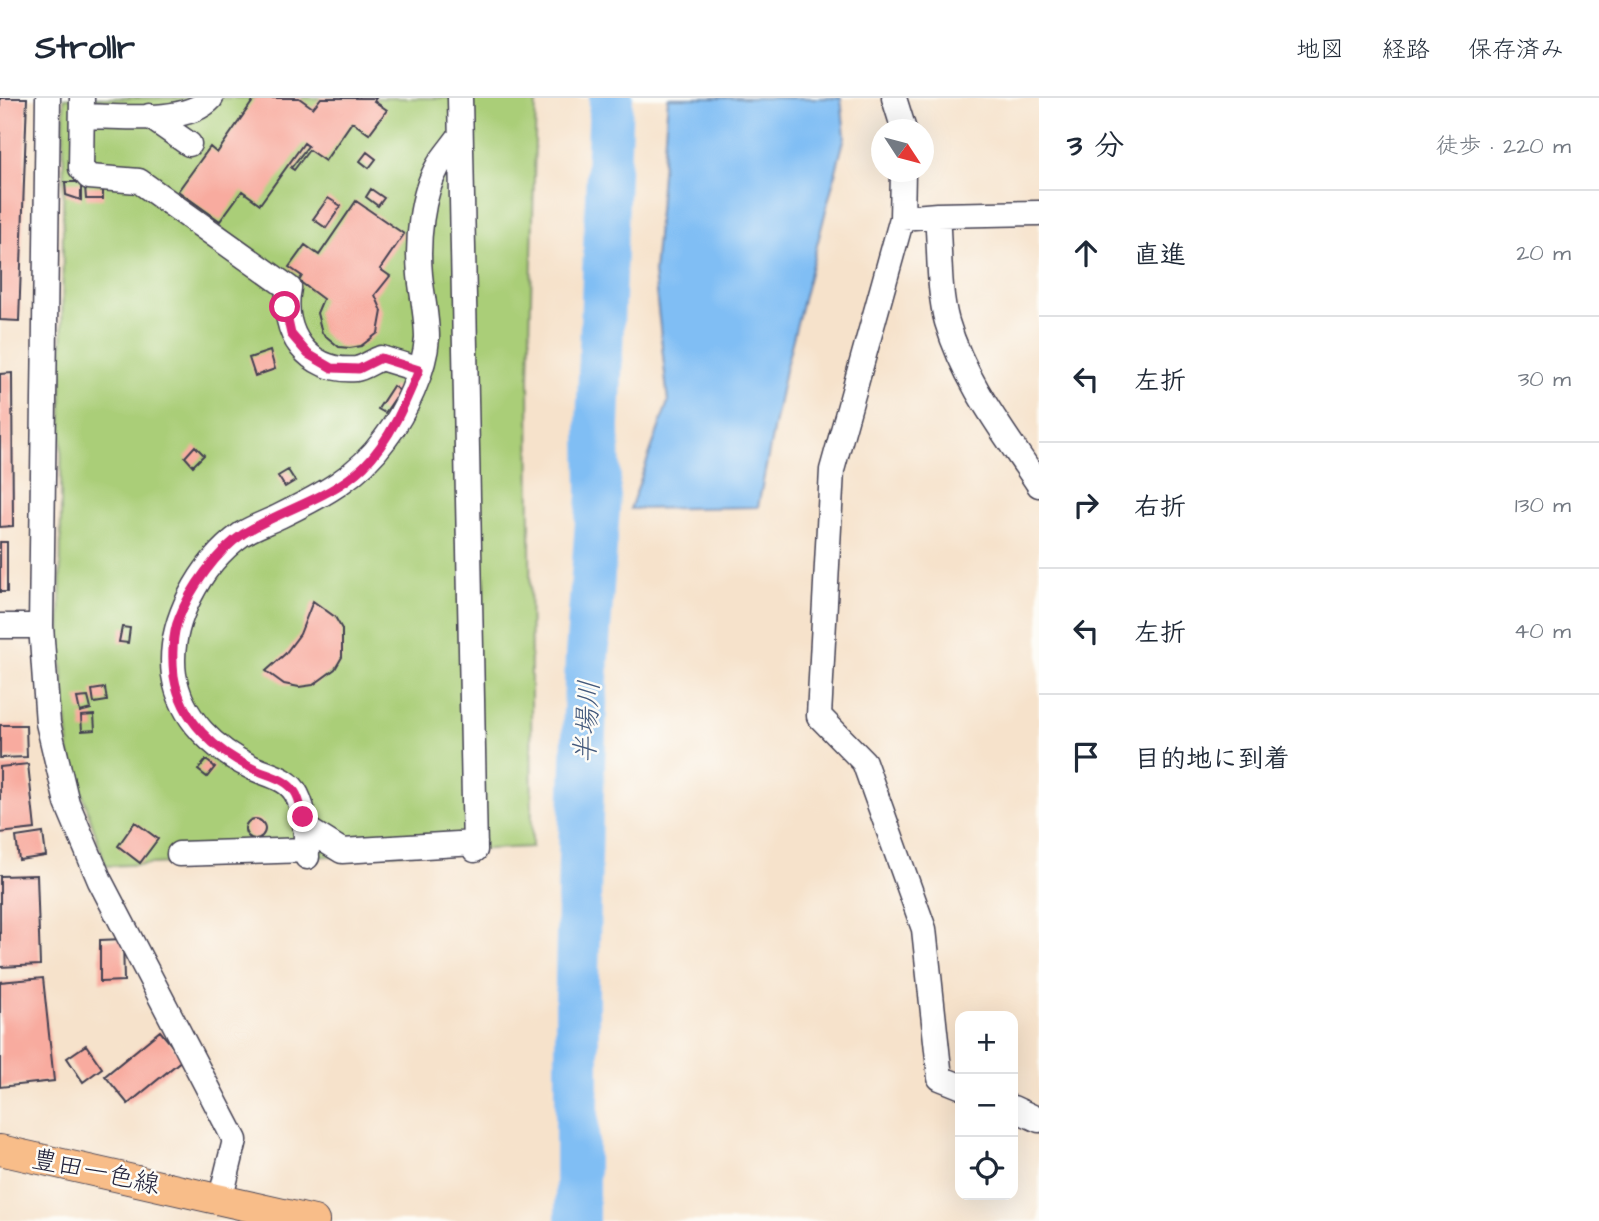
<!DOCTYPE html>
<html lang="ja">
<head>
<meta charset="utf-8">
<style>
  :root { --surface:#fff; --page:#f6f6f7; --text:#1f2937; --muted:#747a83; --line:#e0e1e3 }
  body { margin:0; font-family:"Architects Daughter","Klee One",sans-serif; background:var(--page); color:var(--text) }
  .controls { position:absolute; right:21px; bottom:21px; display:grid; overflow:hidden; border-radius:14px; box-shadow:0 7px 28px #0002 }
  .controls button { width:63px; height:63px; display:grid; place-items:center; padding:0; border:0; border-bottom:2px solid var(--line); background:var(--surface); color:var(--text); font:35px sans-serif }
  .compass { position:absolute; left:871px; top:21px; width:63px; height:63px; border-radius:50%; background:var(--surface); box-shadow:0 7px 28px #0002; rotate:126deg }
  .stop { position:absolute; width:21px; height:21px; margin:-16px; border:5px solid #db2777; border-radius:50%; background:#fff }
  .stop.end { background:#db2777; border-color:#fff; box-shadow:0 2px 7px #0008 }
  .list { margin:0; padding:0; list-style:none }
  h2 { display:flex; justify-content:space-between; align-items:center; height:91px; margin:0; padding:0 28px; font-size:30px }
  h2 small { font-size:23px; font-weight:400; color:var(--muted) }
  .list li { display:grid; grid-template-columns:46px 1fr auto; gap:21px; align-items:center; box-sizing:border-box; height:126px; padding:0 28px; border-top:2px solid var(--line) }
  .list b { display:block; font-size:26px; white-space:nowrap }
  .list em { font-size:23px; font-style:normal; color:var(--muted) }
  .icon { flex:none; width:38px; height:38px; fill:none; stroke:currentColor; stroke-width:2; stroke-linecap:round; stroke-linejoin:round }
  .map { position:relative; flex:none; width:1039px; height:1123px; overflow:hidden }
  header { display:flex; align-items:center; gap:42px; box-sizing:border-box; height:98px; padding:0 35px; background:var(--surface); border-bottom:2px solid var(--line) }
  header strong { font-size:33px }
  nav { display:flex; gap:38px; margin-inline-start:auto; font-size:24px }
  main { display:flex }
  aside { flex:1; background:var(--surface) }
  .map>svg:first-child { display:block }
  .green { fill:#aace78; stroke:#66785a; stroke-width:2 }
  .water { fill:#80bef4; stroke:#517098; stroke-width:2 }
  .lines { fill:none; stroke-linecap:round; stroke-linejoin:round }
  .river { stroke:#80bef4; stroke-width:44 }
  .building { fill:#f8ab9f }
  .minor-casing { stroke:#423f51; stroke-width:27 }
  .major-casing { stroke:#423f51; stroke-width:32 }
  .minor { stroke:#fff; stroke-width:24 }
  .major { stroke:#f8bd89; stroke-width:30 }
  .route { stroke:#db2777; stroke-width:9 }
  .labels { text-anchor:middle; stroke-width:5; stroke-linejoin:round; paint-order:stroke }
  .street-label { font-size:26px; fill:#22223b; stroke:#fdfcf7 }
  .water-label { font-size:28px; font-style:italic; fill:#43597c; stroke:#fdfcf7 }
</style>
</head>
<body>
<header>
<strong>Strollr</strong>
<nav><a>地図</a><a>経路</a><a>保存済み</a></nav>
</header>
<main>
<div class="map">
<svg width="1039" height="1123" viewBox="0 0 1039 1123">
  <rect width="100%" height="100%" fill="#fdfcf7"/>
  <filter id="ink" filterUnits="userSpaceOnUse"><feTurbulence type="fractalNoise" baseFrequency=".0143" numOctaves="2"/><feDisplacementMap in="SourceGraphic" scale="14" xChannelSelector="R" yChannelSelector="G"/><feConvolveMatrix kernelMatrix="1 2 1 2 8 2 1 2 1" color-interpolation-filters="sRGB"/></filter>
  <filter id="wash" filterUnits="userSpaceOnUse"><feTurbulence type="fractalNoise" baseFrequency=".00686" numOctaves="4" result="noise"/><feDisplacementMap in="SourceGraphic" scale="28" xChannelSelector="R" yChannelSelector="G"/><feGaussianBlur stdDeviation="1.57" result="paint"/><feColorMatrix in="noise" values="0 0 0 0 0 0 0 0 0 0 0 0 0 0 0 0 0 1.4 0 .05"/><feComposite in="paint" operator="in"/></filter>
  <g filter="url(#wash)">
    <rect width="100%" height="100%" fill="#f6e2cb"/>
    <!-- green -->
    <path class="green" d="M64,0H536L529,280L532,749L106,768L69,655L60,543Z"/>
    <!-- water -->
    <path class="water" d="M668,0H841L845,38L785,272L758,409L630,411L668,304L654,175Z"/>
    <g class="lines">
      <!-- river -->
      <path class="river" d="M577,1123V881L581,720L587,557L599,397L598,328L611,0"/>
    </g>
    <g id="blocks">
      <!-- building -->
      <path class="building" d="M0,0H27L19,223L0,222Z
        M255,0H299L313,10L321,0H376L374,3L387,12L369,36L352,24L325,63L309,52L294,72L291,70L308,48L304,45L260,106L242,93L220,123L178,93L210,49L217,55Z
        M367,54L376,61L369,70L360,63Z
        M65,84H81V102L66,97Z
        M85,88H103V101H86Z
        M371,91L384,100L378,108L366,99Z
        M328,100L341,108L326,130L313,121Z
        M356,103L404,136L380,171L390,178L375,197L382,213L378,235L361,248L350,250L339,249L322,235L317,215L323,201L299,183L302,178L289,169L305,147L319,157Z
        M270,253L275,271L255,278L249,260Z
        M12,275L13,428L0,429V276Z
        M393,288L400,293L385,315L378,311Z
        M195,348L204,357L193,368L185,359Z
        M288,372L295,383L285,389L278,378Z
        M0,444H7V494H0Z
        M313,503L335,519L342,531V559L335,571L313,587L299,589L284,586L266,573L285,556L300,536Z
        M122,529L130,530L128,545L119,544Z
        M105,590L107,603L94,605L92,592Z
        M88,599L91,611L80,614L77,600Z
        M94,617L95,632L82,633L81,618Z
        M0,627H26L27,659L0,660Z
        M206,662L215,669L207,679L198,672Z
        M28,666L35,731L0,735V669Z
        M245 731a10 10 0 1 1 20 0a10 10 0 1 1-20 0Z
        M135,724L158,741L140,765L118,748Z
        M43,735L46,758L19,762L16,739Z
        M37,777L40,867L0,869V778Z
        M123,841L124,883L100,884V842Z
        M43,880L54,983L0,989V884Z
        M160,933L183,961L128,1006L105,978Z
        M86,947L102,970L83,984L67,960Z"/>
    </g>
  </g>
  <g filter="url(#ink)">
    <use href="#blocks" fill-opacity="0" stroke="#423f51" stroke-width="2"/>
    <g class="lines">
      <!-- minor casing -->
      <g class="minor-casing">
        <path id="minor" d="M48,0L41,528L48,625L67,705L100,783L235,1042L221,1099
          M82,0L81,70L89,79L139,83L289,190C280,234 308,275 356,271C364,270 373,263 381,260L420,272
          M460,0L475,752
          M894,0L904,32
          M82,18C116,18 187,27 211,0
          M149,18L189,46
          M903,74L902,120L832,372L819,618L864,664L924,831L940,980L960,988
          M937,117L1039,115
          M902,120L937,117C940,149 938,193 947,224C965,285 1004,334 1039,387
          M0,528H41
          M305,730L342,753L475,745
          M179,756L307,752
          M307,759C306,739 306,715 297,697C289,680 268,677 253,670C215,652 181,621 174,577C167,526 200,466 242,436C253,429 268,424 280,418C321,398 358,379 385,341C405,315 425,272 427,240C427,219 422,197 420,177C417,144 421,97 438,68C444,58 453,48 460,38
          M1013,1010L1039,1022"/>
      </g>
      <!-- major casing -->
      <g class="major-casing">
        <path id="major" d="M0,1052L314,1123"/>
      </g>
      <!-- minor -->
      <use href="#minor" class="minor"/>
      <!-- major -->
      <use href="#major" class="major"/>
    </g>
  </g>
  <g class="lines" filter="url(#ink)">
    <!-- route -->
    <path class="route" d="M285,209L291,236L308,256L332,270L359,271L381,260L419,272C405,306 390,342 364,368C330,401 282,411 243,436C217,453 190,491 179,520C172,536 172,561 174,578C181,622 215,653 254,671C269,678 285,680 295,694C300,701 301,711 303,719"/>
  </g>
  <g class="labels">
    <!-- street labels -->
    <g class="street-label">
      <text transform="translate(96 1073) rotate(12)" y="9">豊田一色線</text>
    </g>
    <!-- water labels -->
    <g class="water-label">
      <text transform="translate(586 624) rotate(-87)" y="10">半場川</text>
    </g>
  </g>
</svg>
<div class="controls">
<button>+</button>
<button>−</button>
<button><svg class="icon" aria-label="locate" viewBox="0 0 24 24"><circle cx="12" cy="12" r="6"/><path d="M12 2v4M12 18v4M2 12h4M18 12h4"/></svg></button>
</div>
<svg class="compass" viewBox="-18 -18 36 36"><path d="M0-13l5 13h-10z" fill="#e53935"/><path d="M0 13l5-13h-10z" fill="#747a83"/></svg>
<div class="stop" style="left:285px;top:209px"></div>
<div class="stop end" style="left:303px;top:719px"></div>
</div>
<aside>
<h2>3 分<small>徒歩 · 220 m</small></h2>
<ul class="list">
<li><svg class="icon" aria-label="ahead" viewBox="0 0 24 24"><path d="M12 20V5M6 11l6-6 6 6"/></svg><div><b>直進</b></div><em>20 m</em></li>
<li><svg class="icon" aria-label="left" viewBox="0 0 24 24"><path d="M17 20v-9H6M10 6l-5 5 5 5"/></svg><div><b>左折</b></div><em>30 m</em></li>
<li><svg class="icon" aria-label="right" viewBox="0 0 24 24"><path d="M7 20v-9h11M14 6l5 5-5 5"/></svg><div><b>右折</b></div><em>130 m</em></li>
<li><svg class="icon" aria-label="left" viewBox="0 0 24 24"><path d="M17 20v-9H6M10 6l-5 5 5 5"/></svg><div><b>左折</b></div><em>40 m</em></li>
<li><svg class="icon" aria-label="arrive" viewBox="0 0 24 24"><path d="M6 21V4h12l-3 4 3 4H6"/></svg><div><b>目的地に到着</b></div></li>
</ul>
</aside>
</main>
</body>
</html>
